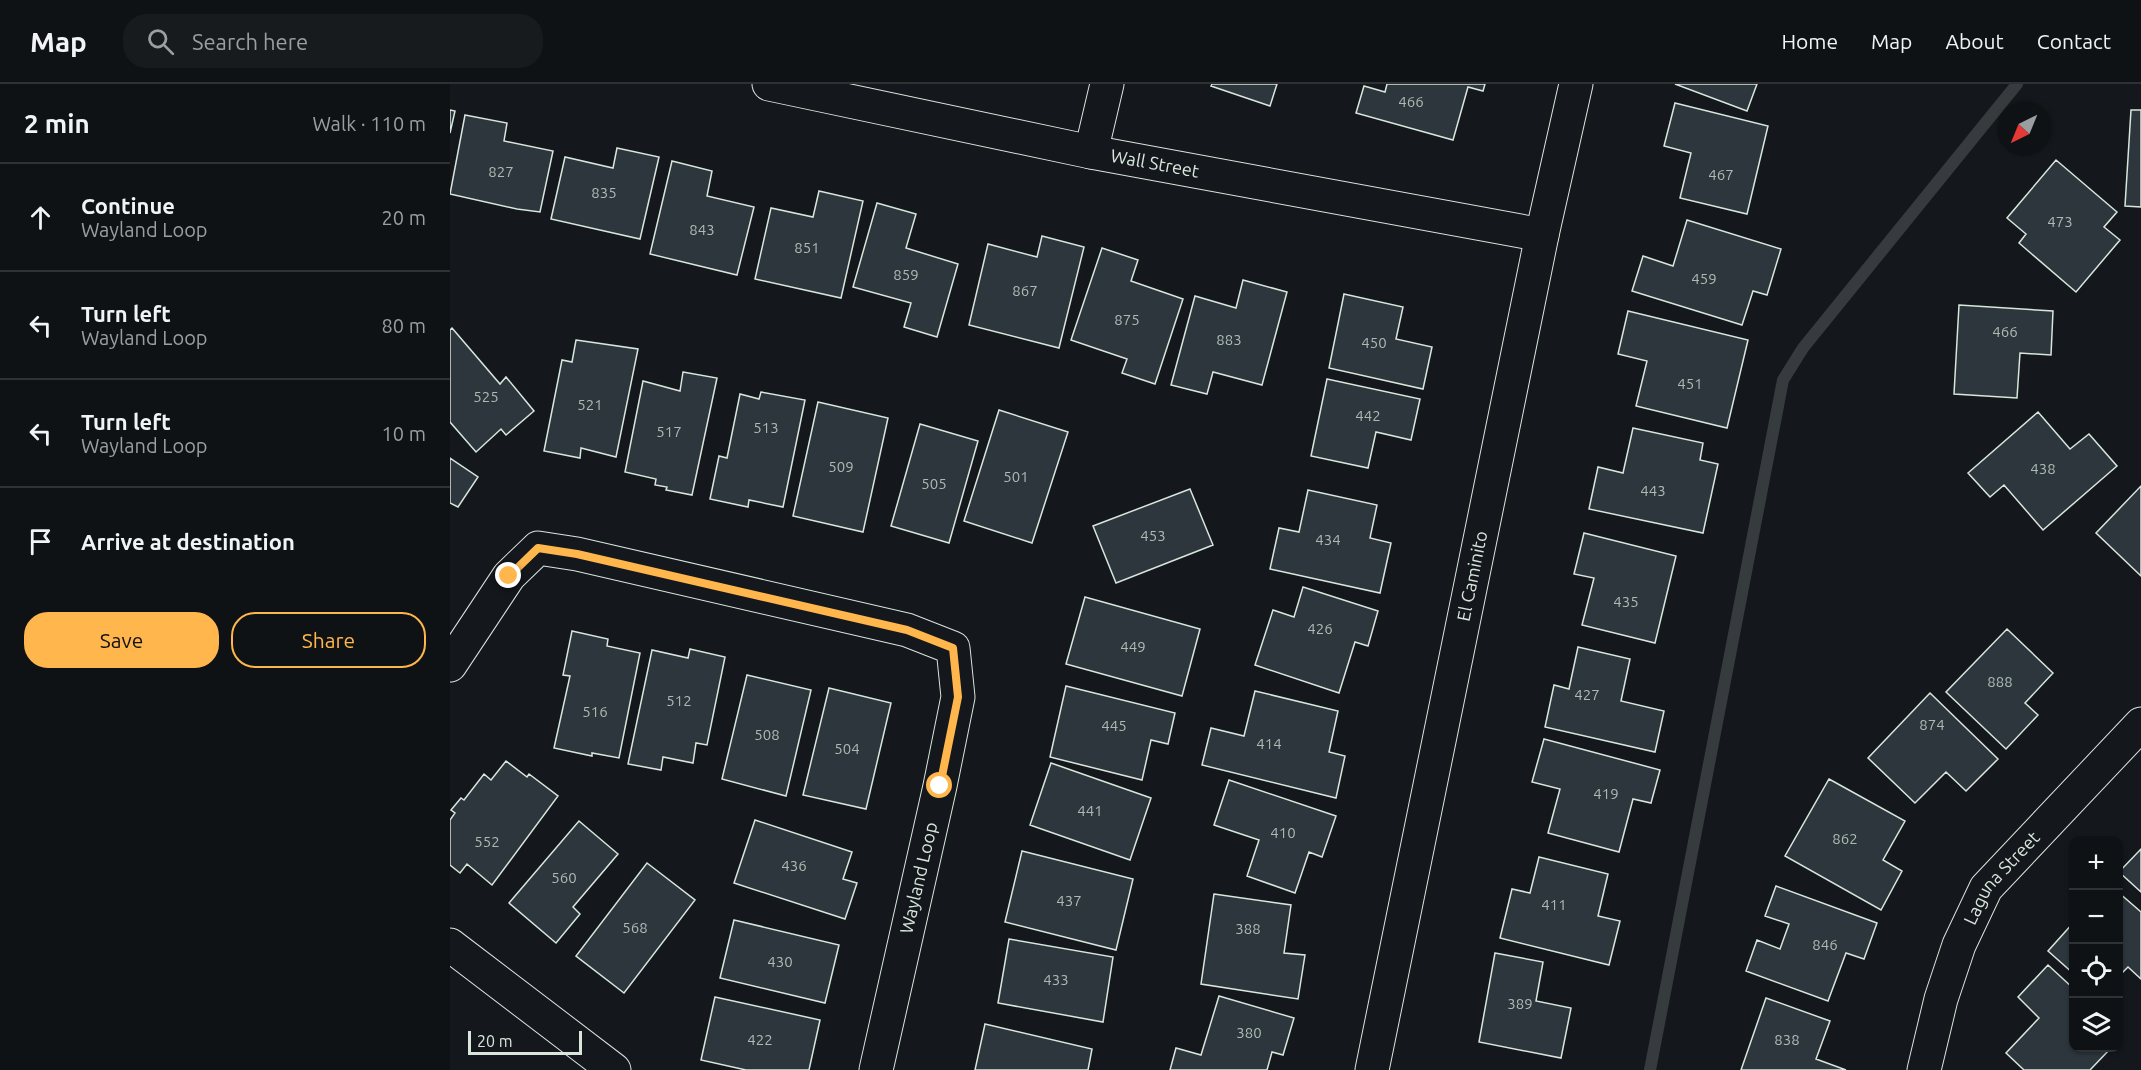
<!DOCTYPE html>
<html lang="en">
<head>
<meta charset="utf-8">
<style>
  :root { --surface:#0f1215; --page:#181b1e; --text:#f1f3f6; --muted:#9b9ea0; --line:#2f3234; --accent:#ffb74d }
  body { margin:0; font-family:Ubuntu,sans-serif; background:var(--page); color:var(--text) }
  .controls { position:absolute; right:18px; bottom:18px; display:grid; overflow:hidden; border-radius:12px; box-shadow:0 2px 4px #0004 }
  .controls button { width:54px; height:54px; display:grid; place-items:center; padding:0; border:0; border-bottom:2px solid var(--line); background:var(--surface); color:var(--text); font:30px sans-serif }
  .compass { position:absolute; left:1547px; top:18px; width:54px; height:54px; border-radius:50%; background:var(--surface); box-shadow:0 2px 4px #0004; rotate:223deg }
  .scale { position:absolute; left:18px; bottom:15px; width:114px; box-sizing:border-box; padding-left:6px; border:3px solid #d8e6dc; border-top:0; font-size:16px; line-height:21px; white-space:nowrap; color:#d8e6dc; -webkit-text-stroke:4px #14181c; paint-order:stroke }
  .stop { position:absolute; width:18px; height:18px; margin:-14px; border:4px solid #ffb74d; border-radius:50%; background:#fff }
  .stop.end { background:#ffb74d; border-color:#fff; box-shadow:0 2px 6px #0008 }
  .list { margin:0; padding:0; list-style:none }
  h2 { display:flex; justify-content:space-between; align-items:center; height:78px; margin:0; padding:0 24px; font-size:26px }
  h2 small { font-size:20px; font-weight:400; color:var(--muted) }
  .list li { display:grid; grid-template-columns:39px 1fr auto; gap:18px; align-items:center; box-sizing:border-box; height:108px; padding:0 24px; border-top:2px solid var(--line) }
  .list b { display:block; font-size:22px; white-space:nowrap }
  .list p { margin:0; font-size:20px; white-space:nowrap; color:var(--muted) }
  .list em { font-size:20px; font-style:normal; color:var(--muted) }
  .actions { display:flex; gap:12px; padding:18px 24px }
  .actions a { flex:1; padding:14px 0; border:2px solid var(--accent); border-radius:24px; text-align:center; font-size:21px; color:var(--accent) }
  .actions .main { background:var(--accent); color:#111 }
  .icon { flex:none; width:33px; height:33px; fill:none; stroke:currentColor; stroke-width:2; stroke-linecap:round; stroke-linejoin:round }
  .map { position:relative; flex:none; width:1691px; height:986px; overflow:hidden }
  header { display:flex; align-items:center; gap:36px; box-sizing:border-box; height:84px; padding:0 30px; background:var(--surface); border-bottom:2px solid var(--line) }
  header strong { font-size:28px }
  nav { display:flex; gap:33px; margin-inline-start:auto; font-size:21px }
  .search { width:420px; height:54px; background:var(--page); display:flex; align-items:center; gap:15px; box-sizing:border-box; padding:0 21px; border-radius:24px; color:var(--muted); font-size:22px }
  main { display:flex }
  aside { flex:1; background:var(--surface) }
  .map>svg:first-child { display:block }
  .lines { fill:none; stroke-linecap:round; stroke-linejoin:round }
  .stream { stroke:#363b3e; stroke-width:12 }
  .building { fill:#2c363c; stroke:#d8e6dc; stroke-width:1.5 }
  .minor-casing { stroke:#d8e6dc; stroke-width:35 }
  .tertiary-casing { stroke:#d8e6dc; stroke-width:35 }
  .minor { stroke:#14181c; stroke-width:33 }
  .tertiary { stroke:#14181c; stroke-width:33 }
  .route { stroke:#ffb74d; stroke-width:8 }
  .labels { text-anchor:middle; stroke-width:4.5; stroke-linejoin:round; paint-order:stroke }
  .number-label { font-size:15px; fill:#adbab4 }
  .street-label { font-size:18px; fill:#d8e6dc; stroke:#14181c }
</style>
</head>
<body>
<header>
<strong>Map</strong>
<div class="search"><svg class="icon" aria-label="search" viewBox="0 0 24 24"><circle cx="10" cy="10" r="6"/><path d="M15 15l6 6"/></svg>Search here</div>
<nav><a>Home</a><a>Map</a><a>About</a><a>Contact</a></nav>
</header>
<main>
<aside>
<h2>2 min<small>Walk · 110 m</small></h2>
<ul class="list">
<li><svg class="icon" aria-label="ahead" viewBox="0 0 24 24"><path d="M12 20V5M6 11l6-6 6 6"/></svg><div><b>Continue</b><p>Wayland Loop</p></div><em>20 m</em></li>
<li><svg class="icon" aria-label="left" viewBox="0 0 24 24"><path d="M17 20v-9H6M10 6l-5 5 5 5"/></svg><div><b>Turn left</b><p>Wayland Loop</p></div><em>80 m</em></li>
<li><svg class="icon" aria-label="left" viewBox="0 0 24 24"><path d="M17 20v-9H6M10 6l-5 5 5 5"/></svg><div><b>Turn left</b><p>Wayland Loop</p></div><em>10 m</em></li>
<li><svg class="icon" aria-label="arrive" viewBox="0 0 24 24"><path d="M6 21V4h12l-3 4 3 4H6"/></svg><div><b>Arrive at destination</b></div></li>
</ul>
<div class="actions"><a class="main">Save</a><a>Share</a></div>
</aside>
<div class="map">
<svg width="1691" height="986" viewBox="0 0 1691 986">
  <rect width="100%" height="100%" fill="#14181c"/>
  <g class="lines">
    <!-- stream -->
    <path class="stream" d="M1200,986L1333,296L1353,264L1567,0"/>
  </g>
  <!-- building -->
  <path class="building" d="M762,0H827L820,22L761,2Z
    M937,0H1035L1033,7L1018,3L1003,56L906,29L914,2L935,8Z
    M1225,0H1307L1297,27Z
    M1225,19L1318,42L1297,130L1230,114L1241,69L1214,62Z
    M0,26L5,27L0,49Z
    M1681,26H1691V123L1675,122Z
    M15,31L57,39L54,57L103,67L90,128L67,125L0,110Z
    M167,64L209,73L190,155L101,135L115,73L163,84Z
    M1606,76L1667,128L1654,143L1670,156L1626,208L1569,159L1576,150L1557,134Z
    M222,77L262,87L257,112L304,123L287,191L200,170Z
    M369,107L413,117L391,214L305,195L321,124L363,133Z
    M427,119L466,130L456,164L508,180L487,253L454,243L461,219L403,203Z
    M1237,136L1331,165L1317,211L1303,207L1292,241L1182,207L1193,172L1223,182Z
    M592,152L634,163L609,264L519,241L538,160L587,173Z
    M652,164L688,176L681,197L733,215L705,300L672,289L677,275L621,256Z
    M793,196L837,208L812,301L763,288L757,310L721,301L745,212L786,224Z
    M894,210L953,223L946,255L982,263L973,305L879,284Z
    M1509,221L1603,227L1601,271L1570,269L1567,314L1504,310Z
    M1178,227L1298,256L1277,344L1186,322L1197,277L1168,270Z
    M2,244L50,300L56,293L84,327L56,351L51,345L26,368L0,338V246Z
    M126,256L188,265L166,373L131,364L130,374L94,367L112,276L122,278Z
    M233,288L267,294L242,411L216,406L217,403L205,401L206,395L175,388L193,297L230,307Z
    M877,295L970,315L961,356L926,348L918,384L861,372Z
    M311,308L355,316L333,423L299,416L298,423L260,415L269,372L277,374L290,310L309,315Z
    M368,318L438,334L413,448L343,432Z
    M549,326L618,348L582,459L514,437Z
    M1588,328L1620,365L1639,350L1667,382L1593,446L1554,401L1540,413L1518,389Z
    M470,340L528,357L499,459L441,442Z
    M1183,344L1253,359L1250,376L1268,380L1253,449L1139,425L1148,383L1173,389Z
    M0,374L28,393L8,423L0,419Z
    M1691,402V492L1646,449Z
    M740,405L763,461L666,499L643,442Z
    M858,406L927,421L920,454L941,459L930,509L820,485L829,444L849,448Z
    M1134,449L1226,472L1205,559L1132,541L1144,494L1124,490Z
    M853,503L928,527L918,562L905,558L889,609L805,581L823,526L844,533Z
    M635,513L750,545L732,612L616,580Z
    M1557,545L1603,589L1575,619L1588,631L1556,665L1496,608Z
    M122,547L158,555L157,562L190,569L169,674L142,669V672L104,664L120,592L113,591Z
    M1128,563L1180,575L1171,617L1214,627L1205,668L1095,643L1104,601L1119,605Z
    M240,565L275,573L257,661L246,659L243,679L213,673L211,686L178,680L202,566L238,574Z
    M297,591L361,606L336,712L272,695Z
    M616,602L725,629L718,660L701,656L692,696L600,673Z
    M379,604L441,619L416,725L353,711Z
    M805,607L888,627L879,668L895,672L886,714L752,681L761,644L794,652Z
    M1480,609L1548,675L1516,707L1496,688L1465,719L1418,674Z
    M1094,655L1210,686L1201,719L1183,715L1169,768L1098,749L1110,705L1082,698Z
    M56,677L77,693L79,690L108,712L42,801L17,780L10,789L0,781V736L5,729L1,726L11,714L14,716L34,690L41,696Z
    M601,679L701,714L680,776L580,741Z
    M1379,695L1455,737L1433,776L1452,787L1431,826L1335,772Z
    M779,696L886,732L872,773L859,768L845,809L797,792L809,756L764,741Z
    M305,736L402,768L393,795L407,799L395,835L284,799Z
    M129,737L168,770L123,823L130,830L106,859L59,819Z
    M1691,765V808L1669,788Z
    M572,767L683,795L666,866L555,838Z
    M1089,773L1158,790L1148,832L1170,837L1159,881L1050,854L1062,805L1080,809Z
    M197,779L245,816L174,909L126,872Z
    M1326,802L1427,839L1414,875L1396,869L1378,917L1296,887L1307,856L1330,865L1339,840L1315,832Z
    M1668,808L1691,828V895L1678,883L1668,893Z
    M764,810L841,821L834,869L855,871L848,915L751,900Z
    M284,836L389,861L375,919L270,894Z
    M1624,838V890L1598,867Z
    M559,855L663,873L653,938L548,919Z
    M1045,869L1093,878L1086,917L1121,924L1111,974L1029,958Z
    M1598,881L1624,905V964H1661L1640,986H1574L1556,969L1589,934L1568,913Z
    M769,912L844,934L833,971L822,968L817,986H720L726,964L751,971Z
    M265,913L370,936L359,986H296L251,976Z
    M1316,914L1380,937L1366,975L1396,986H1291Z
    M535,940L642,965L638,986H525Z"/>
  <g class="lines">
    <!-- minor casing -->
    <g class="minor-casing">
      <g id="minor">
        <path id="s1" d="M319,0L641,68L1092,151"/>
        <path d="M641,68L657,0"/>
        <path d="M0,581L59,492L88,464L127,470L457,546L503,564L508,613L490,702L426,986"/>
        <path d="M0,861L164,986"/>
        <path id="s2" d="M1474,986L1491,915L1509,861L1536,804L1691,640"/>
      </g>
    </g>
    <!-- tertiary casing -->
    <g class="tertiary-casing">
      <g id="tertiary">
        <path id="s3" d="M922,986L1092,151L1126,0"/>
      </g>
    </g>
    <!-- minor -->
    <use href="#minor" class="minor"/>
    <!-- tertiary -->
    <use href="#tertiary" class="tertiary"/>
  </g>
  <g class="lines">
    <!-- route -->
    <path class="route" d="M59,492L88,464L127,470L457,546L503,564L508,613L490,702"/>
  </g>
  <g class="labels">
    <!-- number labels -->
    <g class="number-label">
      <text x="961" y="23">466</text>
      <text x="51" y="93">827</text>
      <text x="1271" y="96">467</text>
      <text x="154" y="114">835</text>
      <text x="1610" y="143">473</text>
      <text x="252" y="151">843</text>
      <text x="357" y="169">851</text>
      <text x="456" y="196">859</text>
      <text x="1254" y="200">459</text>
      <text x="575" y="212">867</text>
      <text x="677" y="241">875</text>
      <text x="1555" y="253">466</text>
      <text x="779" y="261">883</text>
      <text x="924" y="264">450</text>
      <text x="1240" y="305">451</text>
      <text x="36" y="318">525</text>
      <text x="140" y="326">521</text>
      <text x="918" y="337">442</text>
      <text x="316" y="349">513</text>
      <text x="219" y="353">517</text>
      <text x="391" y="388">509</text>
      <text x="1593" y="390">438</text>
      <text x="566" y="398">501</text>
      <text x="484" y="405">505</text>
      <text x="1203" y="412">443</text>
      <text x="703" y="457">453</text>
      <text x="878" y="461">434</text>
      <text x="1176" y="523">435</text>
      <text x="870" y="550">426</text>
      <text x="683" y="568">449</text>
      <text x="1550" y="603">888</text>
      <text x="1137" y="616">427</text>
      <text x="229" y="622">512</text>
      <text x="145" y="633">516</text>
      <text x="1482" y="646">874</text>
      <text x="664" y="647">445</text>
      <text x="317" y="656">508</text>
      <text x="819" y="665">414</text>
      <text x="397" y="670">504</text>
      <text x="1156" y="715">419</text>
      <text x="640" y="732">441</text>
      <text x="833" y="754">410</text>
      <text x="1395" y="760">862</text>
      <text x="37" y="763">552</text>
      <text x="344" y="787">436</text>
      <text x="114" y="799">560</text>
      <text x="619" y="822">437</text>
      <text x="1104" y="826">411</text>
      <text x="185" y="849">568</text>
      <text x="798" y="850">388</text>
      <text x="1375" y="866">846</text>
      <text x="330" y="883">430</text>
      <text x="606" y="901">433</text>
      <text x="1070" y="925">389</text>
      <text x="799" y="954">380</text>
      <text x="310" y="961">422</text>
      <text x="1337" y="961">838</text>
    </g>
    <!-- street labels -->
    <g class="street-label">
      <text dy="6" stroke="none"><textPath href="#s1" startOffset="394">Wall Street</textPath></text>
      <text dy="6" stroke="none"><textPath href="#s3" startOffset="504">El Caminito</textPath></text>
      <text transform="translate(469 794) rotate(-77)" y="6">Wayland Loop</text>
      <text dy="6" stroke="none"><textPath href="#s2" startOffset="210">Laguna Street</textPath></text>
    </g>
  </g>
</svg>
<div class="controls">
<button>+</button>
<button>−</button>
<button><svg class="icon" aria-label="locate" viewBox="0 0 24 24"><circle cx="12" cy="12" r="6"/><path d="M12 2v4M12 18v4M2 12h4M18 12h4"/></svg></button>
<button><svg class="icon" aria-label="layers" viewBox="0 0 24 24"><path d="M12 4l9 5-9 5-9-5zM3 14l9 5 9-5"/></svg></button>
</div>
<svg class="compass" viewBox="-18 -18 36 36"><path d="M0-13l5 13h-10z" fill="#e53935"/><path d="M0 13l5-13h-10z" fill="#9b9ea0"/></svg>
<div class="scale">20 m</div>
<div class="stop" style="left:490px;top:702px"></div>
<div class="stop end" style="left:59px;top:492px"></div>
</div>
</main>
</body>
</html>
